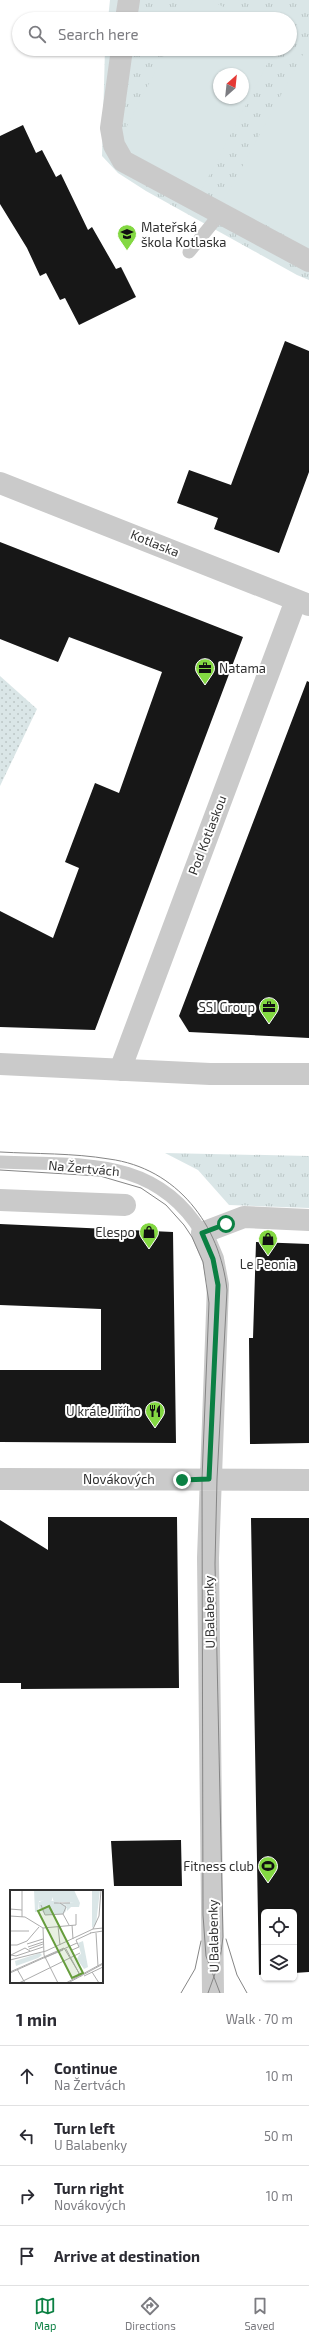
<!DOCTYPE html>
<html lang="en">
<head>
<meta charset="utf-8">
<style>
  :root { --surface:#fff; --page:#f7f7f7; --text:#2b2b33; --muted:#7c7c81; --line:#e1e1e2; --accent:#0b8043 }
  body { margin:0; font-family:"Exo 2",sans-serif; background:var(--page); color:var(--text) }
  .controls { position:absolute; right:12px; bottom:12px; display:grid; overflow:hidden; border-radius:6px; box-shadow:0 1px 3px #0004 }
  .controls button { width:36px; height:36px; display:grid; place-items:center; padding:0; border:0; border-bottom:1px solid var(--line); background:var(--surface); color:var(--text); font:20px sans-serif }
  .compass { position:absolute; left:213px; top:68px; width:36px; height:36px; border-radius:50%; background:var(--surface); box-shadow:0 1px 3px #0004; rotate:27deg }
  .stop { position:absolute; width:12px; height:12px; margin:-9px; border:3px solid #0b8043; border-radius:50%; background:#fff }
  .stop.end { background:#0b8043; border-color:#fff; box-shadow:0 1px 4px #0008 }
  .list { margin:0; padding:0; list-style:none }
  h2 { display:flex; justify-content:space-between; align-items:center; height:52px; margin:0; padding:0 16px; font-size:17px }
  h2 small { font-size:13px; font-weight:400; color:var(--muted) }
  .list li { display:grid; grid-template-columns:26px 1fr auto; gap:12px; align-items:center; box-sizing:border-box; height:60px; padding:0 16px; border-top:1px solid var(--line) }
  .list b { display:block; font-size:15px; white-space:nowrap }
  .list p { margin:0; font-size:13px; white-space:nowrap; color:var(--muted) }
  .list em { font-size:13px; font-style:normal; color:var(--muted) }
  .icon { flex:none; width:22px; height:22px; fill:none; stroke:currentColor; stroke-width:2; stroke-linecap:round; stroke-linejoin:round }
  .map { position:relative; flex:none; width:309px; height:1993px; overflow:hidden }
  .search { position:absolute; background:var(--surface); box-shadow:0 1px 3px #0004; left:12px; right:12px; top:12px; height:44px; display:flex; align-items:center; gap:10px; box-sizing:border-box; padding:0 14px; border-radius:22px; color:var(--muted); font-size:15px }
  .sheet { height:292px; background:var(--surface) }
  nav { display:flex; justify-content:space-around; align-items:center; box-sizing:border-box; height:56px; border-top:1px solid var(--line); background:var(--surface); font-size:11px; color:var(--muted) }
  nav a { display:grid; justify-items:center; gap:2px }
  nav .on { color:var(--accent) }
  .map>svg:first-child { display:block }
  .grass { fill:url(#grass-tufts); fill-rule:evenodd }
  .garden { fill:url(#garden-dots) }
  .pitch { fill:#dae6e7; fill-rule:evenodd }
  .building { fill:#171717 }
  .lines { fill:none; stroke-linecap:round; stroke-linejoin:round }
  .lane { stroke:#cacaca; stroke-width:13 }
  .street { stroke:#cacaca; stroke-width:22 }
  .tram { stroke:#858585; stroke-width:1 }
  .route { stroke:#0b8043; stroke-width:5 }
  .labels { text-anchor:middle; stroke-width:4; stroke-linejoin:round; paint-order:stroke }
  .poi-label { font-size:13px; fill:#303030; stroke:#fff; text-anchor:end }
  .street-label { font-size:13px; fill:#303030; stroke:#fff }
  .inset-road { fill:none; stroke:#acacac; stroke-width:1 }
  .view { fill:#669d3c; fill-opacity:0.15; stroke:#669d3c; stroke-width:2 }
  .inset-edge { fill:none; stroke:#303030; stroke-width:2 }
</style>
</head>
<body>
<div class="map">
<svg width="309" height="1993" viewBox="0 0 309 1993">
  <defs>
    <pattern id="grass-tufts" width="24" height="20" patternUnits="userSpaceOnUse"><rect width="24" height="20" fill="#dae6e7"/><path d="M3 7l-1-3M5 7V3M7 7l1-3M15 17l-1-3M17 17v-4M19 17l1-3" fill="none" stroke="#bbc6c6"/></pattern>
    <pattern id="garden-dots" width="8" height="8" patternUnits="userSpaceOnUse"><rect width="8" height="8" fill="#dae6e7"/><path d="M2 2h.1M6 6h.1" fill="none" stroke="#bbc6c6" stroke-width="1.8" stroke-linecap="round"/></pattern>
  </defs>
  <rect width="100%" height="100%" fill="#fff"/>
  <!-- grass -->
  <path class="grass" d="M110,0H309V280L297,275L146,191L118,173L102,156L105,49H290V19H108ZM219,74H243V98H219Z
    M165,1153L309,1156V1208L229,1205L198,1170Z"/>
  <!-- garden -->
  <path class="garden" d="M0,676L37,709L0,786Z"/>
  <!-- pitch -->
  <path class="pitch" d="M193,0H210L247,19H183Z
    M307,47L309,48V248L223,202Z
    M167,49H275L201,191L116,147ZM219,74H243V98H219Z"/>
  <!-- building -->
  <path class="building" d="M23,125L36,153L42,150L56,177L61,174L88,230L92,227L116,269L121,267L136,297L79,325L65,298L60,300L46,273L40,276L27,248L0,204V136Z
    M285,341L309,351V472L279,553L214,529L218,518L177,503L189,470L231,485Z
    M0,542L243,637L95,1030L0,1027V911L53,938L79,868L65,862L95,783L119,793L162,672L69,637L58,662L0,639Z
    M307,681L309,682V1038L189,1032L179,1016Z
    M0,1224L173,1232L176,1443L0,1442V1370H101V1309L0,1305Z
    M256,1242L309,1244V1443L250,1444L249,1338H253Z
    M48,1517H177L179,1688L21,1689V1683H0V1520L48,1550Z
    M251,1518H309V1972L294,1973V1912H264V1974L259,1975Z
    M181,1840L182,1886H114L111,1841Z"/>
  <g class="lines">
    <!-- lane -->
    <path class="lane" d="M189,252L220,214
      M0,1162C79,1166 155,1155 202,1233"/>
    <!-- street -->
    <path class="street" d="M126,19L129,0
      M122,49L111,128L114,145L123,161L309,261
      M0,483L309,605
      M0,1064L210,1074H309
      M120,1070L296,600
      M0,1200L125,1205
      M0,1479L309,1480
      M213,1993L208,1558L218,1285L213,1259L202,1233L244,1217L309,1220"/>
    <!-- tram -->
    <path class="tram" d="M0,1152C36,1154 73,1153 109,1159C177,1168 220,1225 227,1290L217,1479L215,1564L223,1937L220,1960L208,1993
      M0,1170L100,1176L141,1188L166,1205L184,1225L192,1237L203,1262L209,1303L202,1479L203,1915L206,1956L220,1993
      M226,1939L237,1975L247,1993
      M181,1993L195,1969L201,1941"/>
  </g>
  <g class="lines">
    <!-- route -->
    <path class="route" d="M182,1480L209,1479L218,1285L213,1259L202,1233L226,1224"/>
  </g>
  <!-- icons -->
  <defs>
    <g id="school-pin" transform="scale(1)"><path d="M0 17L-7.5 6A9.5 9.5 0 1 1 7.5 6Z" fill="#83d842" stroke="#fff"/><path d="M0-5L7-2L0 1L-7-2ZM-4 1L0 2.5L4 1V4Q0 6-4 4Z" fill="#111"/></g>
    <g id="office-pin" transform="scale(1)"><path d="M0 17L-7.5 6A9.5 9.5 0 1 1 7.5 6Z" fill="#83d842" stroke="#fff"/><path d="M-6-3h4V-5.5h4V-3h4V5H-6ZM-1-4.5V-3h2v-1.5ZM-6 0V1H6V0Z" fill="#111"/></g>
    <g id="shop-pin" transform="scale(1)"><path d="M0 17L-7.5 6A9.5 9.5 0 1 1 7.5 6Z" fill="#83d842" stroke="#fff"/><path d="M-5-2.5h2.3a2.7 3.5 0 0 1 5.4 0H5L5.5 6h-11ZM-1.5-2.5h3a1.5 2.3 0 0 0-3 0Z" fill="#111"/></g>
    <g id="restaurant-pin" transform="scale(1)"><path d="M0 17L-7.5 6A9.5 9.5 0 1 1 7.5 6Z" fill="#83d842" stroke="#fff"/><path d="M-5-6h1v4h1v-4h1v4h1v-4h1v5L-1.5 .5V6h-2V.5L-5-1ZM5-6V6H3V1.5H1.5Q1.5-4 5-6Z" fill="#111"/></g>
    <g id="stadium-pin" transform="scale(1)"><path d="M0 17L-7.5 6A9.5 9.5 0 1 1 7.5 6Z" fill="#83d842" stroke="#fff"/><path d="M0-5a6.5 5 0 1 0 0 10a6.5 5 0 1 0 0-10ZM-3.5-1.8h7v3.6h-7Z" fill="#111"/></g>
  </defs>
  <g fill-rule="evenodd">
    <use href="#school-pin" x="127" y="234"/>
    <use href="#office-pin" x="205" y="668"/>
    <use href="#office-pin" x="269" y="1007"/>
    <use href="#shop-pin" x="149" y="1232"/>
    <use href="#shop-pin" x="268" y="1239"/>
    <use href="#restaurant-pin" x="155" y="1411"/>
    <use href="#stadium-pin" x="268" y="1866"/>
  </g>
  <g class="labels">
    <!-- poi labels -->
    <g class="poi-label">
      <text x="141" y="232" text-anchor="start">Mateřská<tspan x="141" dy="15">škola Kotlaska</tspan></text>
      <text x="219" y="673" text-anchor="start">Natama</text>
      <text x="255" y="1012">SSI Group</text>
      <text x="135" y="1237">Elespo</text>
      <text x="268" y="1269" text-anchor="middle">Le Peonia</text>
      <text x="141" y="1416">U krále Jiřího</text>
      <text x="254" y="1871">Fitness club</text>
    </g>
    <!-- street labels -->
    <g class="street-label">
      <text transform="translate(155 543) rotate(22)" y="5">Kotlaska</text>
      <text transform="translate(207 835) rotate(-69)" y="5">Pod Kotlaskou</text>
      <text transform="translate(84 1168) rotate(5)" y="5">Na Žertvách</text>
      <text x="119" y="1484">Novákových</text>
      <text transform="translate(209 1612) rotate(-91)" y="5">U Balabenky</text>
      <text transform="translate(213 1936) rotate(-91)" y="5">U Balabenky</text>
    </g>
  </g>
  <!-- overview -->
  <g transform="translate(10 1890)">
    <rect width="93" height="93" fill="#fff"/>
    <path d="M82,0H90L86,34L82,38ZM37,9L56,15V21L53,24L36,25L29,18V12ZM73,51L78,77L74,79L67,69L69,65L66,66L71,64L68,53ZM30,63L32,65L28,68L6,76L5,71Z" fill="#dae6e7"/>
    <path d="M24,0H64L70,13L69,17H61L57,21L56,15L52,13L64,12H44L42,7V10L29,11L28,22H25Z" fill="#dae6e7"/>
    <path class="inset-road" d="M44,13H60M50,13L56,17L53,24L59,35M31,15L35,25L53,24M0,19L12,20M0,26L15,27L33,38L66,35V24M12,27V0M62,35L63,49M48,36L50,55M33,38L34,65L48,93M83,39L89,26L91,0M0,41H19M93,42V55M80,43L93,41M86,43L88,76M66,50L81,43M17,54L33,49M0,55H7L17,51L29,37M18,57L33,52M19,59L33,54M56,59L71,87M62,60L69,57L66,50M1,65L6,66L33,57M1,65L15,58L20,61M34,68L53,60M0,70L36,61L83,39L93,38M7,79L15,93M0,82L54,58L69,83L66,89M82,82L89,93M0,83L67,53M74,86L93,77M9,93L70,63M56,93L93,73M58,93L93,74"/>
    <path class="view" d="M39,16L73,83L62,88L28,21Z"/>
    <rect width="93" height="93" class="inset-edge"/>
  </g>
</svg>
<div class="controls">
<button><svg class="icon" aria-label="locate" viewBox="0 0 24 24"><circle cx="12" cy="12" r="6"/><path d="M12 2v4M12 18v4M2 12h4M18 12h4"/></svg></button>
<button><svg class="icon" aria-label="layers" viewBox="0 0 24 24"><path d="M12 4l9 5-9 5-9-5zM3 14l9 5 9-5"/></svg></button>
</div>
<svg class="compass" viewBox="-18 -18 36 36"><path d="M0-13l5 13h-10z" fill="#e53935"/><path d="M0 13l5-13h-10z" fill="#7c7c81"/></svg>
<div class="stop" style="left:226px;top:1224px"></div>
<div class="stop end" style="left:182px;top:1480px"></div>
<div class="search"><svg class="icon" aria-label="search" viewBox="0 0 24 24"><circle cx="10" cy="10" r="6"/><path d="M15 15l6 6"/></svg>Search here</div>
</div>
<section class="sheet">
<h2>1 min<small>Walk · 70 m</small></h2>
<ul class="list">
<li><svg class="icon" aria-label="ahead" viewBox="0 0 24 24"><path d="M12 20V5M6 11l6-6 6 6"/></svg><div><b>Continue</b><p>Na Žertvách</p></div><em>10 m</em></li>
<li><svg class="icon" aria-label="left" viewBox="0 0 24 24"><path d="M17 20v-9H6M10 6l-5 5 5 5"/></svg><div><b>Turn left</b><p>U Balabenky</p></div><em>50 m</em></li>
<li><svg class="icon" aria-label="right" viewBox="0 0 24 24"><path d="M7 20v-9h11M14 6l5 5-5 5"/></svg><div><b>Turn right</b><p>Novákových</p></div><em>10 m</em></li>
<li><svg class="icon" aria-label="arrive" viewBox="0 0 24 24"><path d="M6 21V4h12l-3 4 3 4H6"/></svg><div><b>Arrive at destination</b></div></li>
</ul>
</section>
<nav>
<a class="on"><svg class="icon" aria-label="map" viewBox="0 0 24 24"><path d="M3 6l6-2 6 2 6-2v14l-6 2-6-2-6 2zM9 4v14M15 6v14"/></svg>Map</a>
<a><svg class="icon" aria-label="directions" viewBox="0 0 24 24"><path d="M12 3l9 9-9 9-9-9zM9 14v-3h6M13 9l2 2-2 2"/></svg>Directions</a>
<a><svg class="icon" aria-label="saved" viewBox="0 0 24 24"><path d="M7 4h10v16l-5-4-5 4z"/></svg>Saved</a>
</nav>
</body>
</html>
